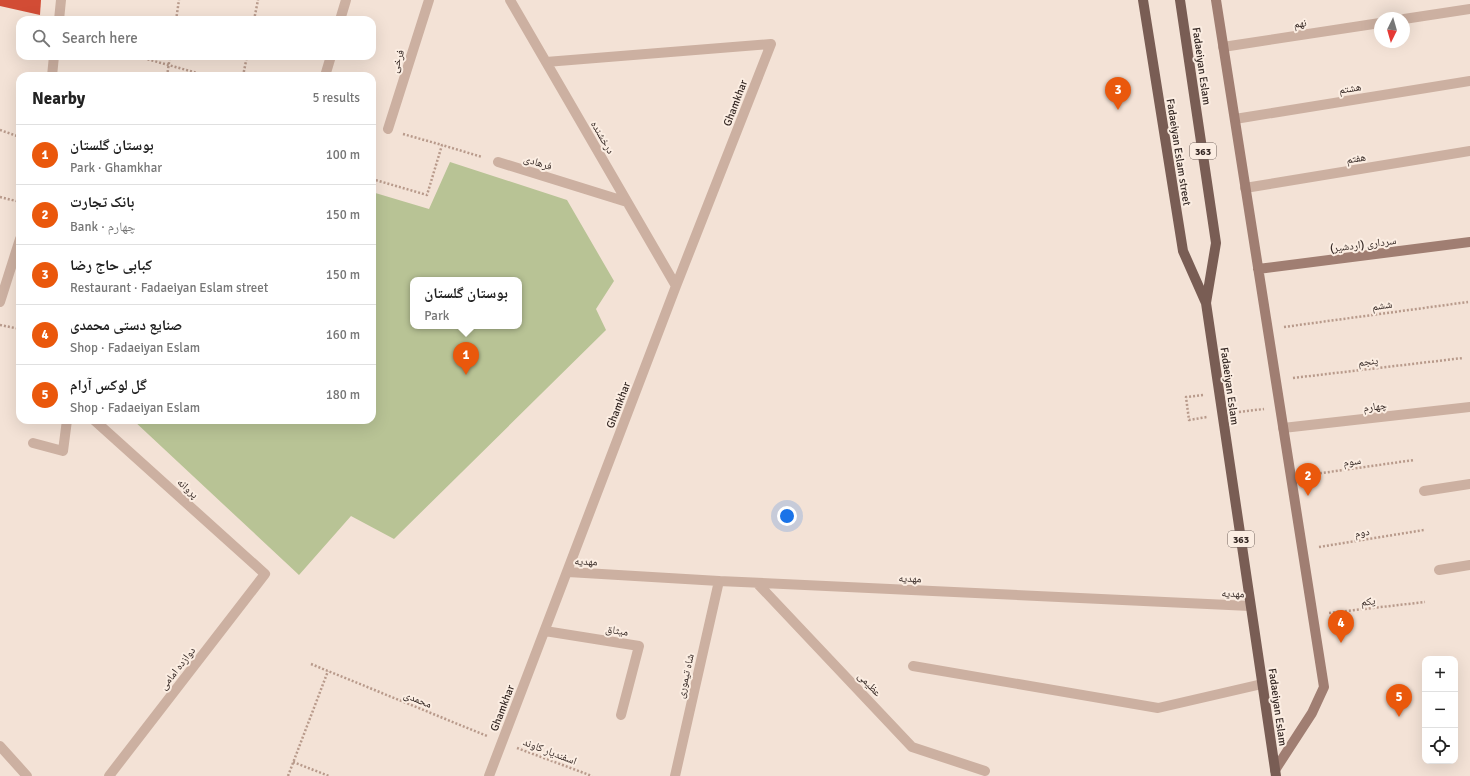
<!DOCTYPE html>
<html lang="en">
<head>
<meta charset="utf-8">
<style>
  :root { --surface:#fff; --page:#f6f6f6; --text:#222; --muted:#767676; --line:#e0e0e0; --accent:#ea580c }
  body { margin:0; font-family:Signika,"Noto Naskh Arabic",sans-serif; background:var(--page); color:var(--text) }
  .controls { position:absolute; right:12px; bottom:12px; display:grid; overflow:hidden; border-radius:8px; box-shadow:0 4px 16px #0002 }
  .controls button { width:36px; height:36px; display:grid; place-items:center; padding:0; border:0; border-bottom:1px solid var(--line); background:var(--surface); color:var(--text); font:20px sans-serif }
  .compass { position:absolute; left:1374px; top:12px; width:36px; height:36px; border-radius:50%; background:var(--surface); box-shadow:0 4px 16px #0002; rotate:185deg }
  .you { position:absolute; left:787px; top:516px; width:14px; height:14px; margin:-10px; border:3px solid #fff; border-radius:50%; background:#1a73e8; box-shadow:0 0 0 6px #1a73e833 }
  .badge { display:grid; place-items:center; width:26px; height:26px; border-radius:50%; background:var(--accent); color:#fff; font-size:13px; font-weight:700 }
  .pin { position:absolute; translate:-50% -33px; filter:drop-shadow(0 1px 2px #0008) }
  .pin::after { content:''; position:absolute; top:21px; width:14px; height:12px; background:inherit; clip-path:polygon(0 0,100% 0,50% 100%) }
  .popup { position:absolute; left:410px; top:277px; width:112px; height:52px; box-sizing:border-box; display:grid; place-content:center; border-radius:8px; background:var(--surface); filter:drop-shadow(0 1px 3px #0005); font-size:13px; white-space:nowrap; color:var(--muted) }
  .popup b { font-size:15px; color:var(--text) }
  .popup::after { content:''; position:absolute; left:50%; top:100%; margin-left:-8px; border:8px solid transparent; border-top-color:var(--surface) }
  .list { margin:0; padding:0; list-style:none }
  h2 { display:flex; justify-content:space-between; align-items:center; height:52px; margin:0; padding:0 16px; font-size:17px }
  h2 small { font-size:13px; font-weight:400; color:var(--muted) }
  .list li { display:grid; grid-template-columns:26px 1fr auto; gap:12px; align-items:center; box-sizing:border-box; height:60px; padding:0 16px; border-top:1px solid var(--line) }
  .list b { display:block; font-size:15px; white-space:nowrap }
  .list p { margin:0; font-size:13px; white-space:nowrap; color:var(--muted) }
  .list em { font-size:13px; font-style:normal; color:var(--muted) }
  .icon { flex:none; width:22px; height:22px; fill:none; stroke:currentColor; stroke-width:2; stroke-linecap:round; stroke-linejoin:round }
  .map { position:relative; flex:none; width:1470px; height:776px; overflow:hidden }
  .search { position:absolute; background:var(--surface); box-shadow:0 4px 16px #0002; left:16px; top:16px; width:360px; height:44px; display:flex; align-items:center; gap:10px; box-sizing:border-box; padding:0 14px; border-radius:12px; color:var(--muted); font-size:15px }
  .panel { position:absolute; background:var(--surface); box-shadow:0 4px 16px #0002; left:16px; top:72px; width:360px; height:352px; border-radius:12px }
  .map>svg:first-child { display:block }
  .green { fill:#b8c395; fill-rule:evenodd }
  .building { fill:#d24c35 }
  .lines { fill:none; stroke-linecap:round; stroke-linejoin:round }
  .path { stroke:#b89a8b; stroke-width:2.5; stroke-dasharray:2 2; stroke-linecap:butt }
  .lane { stroke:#ccb0a1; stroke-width:10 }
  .street { stroke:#ccb0a1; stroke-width:10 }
  .secondary { stroke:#a07e72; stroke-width:10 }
  .primary { stroke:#795d54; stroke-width:10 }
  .labels { text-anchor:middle; stroke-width:4; stroke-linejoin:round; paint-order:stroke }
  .shield { fill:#fbede2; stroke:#70635d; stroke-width:1 }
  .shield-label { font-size:10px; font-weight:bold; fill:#352824 }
  .street-label { font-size:11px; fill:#352824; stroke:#fbede2 }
</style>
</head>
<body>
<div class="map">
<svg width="1470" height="776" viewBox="0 0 1470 776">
  <rect width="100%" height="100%" fill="#f3e2d6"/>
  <!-- green -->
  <path class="green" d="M450,162L567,200L614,281L596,309L606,330L394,539L351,516L299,575L133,420H372V192L429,209ZM413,280H519V326H413Z"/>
  <!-- building -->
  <path class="building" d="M0,0H41L40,15L0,6Z"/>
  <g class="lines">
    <!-- path -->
    <path class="path" d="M176,20L179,0
      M254,20L258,0
      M136,56L208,76
      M167,76L170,56
      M243,76L247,56
      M0,130L20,137
      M403,134L442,145
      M372,179L427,195L442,145L482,157
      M0,197L20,202
      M0,325L20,329
      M1284,327L1468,302
      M1293,378L1463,358
      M1203,395L1186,397L1189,420L1207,417
      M1239,412L1264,409
      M1308,475L1414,460
      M1319,547L1424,530
      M1329,613L1425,602
      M311,664L487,736
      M517,748L592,776
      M293,762L329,776
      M288,776L328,671"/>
    <!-- lane -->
    <path class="lane" d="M913,666L1158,708L1262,684"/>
    <!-- street -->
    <path class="street" d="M510,0L676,286
      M1404,19L1470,9
      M59,20L61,0
      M340,20L346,0
      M1223,47L1380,23
      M52,76L54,56
      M325,76L331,56
      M1235,119L1470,81
      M388,129L429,0
      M498,162L627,202
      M1245,188L1470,151
      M0,302L20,239
      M94,420L265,574L109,776
      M1283,428L1470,407
      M33,443L63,451L67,420
      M1424,491L1470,484
      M1439,570L1470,565
      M568,572L719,581L1250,606
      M757,583L912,747L985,771
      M545,631L639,646L621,715
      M0,746L27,776
      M489,776L676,286L771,44L546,62
      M675,776L719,581"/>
    <!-- secondary -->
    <path class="secondary" d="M1216,0L1324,687L1312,713L1275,770
      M1258,269L1470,242"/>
    <!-- primary -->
    <path class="primary" d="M1143,0L1183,251L1206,303
      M1180,0L1216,243L1206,303L1276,776"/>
  </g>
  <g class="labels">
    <!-- shield labels -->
    <g class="shield">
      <rect x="1190" y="143" width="26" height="16" rx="3"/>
      <rect x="1228" y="531" width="26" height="16" rx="3"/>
    </g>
    <g class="shield-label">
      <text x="1203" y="155">363</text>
      <text x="1241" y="543">363</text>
    </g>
    <!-- street labels -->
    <g class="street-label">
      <text transform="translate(1300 23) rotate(-9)" y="4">نهم</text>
      <text transform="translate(397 61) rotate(-72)" y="4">فرخی</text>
      <text transform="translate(1202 66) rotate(82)" y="4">Fadaeiyan Eslam</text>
      <text transform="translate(1350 88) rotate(-9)" y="4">هشتم</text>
      <text transform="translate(735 103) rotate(-69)" y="4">Ghamkhar</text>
      <text transform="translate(603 137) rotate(60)" y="4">درخشنده</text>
      <text transform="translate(1179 152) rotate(81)" y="4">Fadaeiyan Eslam street</text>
      <text transform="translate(1356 158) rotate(-9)" y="4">هفتم</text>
      <text transform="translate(538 162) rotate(17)" y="4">فرهادی</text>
      <text transform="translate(1363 244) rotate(-7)" y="4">سرداری (اردشیر)</text>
      <text transform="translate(1382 305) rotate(-8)" y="4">ششم</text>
      <text transform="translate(1368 361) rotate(-7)" y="4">پنجم</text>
      <text transform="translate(1230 386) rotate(82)" y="4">Fadaeiyan Eslam</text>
      <text transform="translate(618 405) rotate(-69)" y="4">Ghamkhar</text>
      <text transform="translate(1375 406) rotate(-7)" y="4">چهارم</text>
      <text transform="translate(1352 461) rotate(-8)" y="4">سوم</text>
      <text transform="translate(188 488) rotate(42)" y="4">پروانه</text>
      <text transform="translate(1362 532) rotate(-9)" y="4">دوم</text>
      <text transform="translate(586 561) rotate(3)" y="4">مهدیه</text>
      <text transform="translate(910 578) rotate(3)" y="4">مهدیه</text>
      <text transform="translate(1233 593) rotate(3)" y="4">مهدیه</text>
      <text transform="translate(1368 601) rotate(-6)" y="4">یکم</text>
      <text transform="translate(617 630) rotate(9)" y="4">میثاق</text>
      <text transform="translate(177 668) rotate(-52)" y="4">دوازده امامی</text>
      <text transform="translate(685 676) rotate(-77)" y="4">شاه تیموری</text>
      <text transform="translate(870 684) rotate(47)" y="4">عظیمی</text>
      <text transform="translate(418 699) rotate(22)" y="4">محمدی</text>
      <text transform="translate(1278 707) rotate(82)" y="4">Fadaeiyan Eslam</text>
      <text transform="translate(502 708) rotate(-69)" y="4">Ghamkhar</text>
      <text transform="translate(550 751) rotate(21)" y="4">اسفندیار کاوند</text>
    </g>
  </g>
</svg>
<div class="controls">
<button>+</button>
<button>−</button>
<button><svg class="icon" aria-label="locate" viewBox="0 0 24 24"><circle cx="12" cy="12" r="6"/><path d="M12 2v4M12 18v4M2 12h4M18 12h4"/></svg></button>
</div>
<svg class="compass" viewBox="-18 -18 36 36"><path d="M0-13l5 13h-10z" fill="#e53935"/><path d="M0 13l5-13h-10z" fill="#767676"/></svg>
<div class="you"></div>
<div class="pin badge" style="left:466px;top:375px">1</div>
<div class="popup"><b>بوستان گلستان</b>Park</div>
<div class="pin badge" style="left:1308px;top:496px">2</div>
<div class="pin badge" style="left:1118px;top:110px">3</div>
<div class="pin badge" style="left:1341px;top:643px">4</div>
<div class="pin badge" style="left:1399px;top:717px">5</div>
<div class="search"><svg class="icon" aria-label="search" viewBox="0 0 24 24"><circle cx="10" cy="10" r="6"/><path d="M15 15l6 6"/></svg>Search here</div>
<section class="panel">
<h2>Nearby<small>5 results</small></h2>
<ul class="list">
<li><span class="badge">1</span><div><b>بوستان گلستان</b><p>Park · Ghamkhar</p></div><em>100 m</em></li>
<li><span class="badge">2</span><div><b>بانک تجارت</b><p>Bank · چهارم</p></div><em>150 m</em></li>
<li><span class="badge">3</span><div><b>کبابی حاج رضا</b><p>Restaurant · Fadaeiyan Eslam street</p></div><em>150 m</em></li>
<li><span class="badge">4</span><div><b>صنایع دستی محمدی</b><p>Shop · Fadaeiyan Eslam</p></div><em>160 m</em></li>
<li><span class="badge">5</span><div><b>گل لوکس آرام</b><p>Shop · Fadaeiyan Eslam</p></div><em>180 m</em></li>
</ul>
</section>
</div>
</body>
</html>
